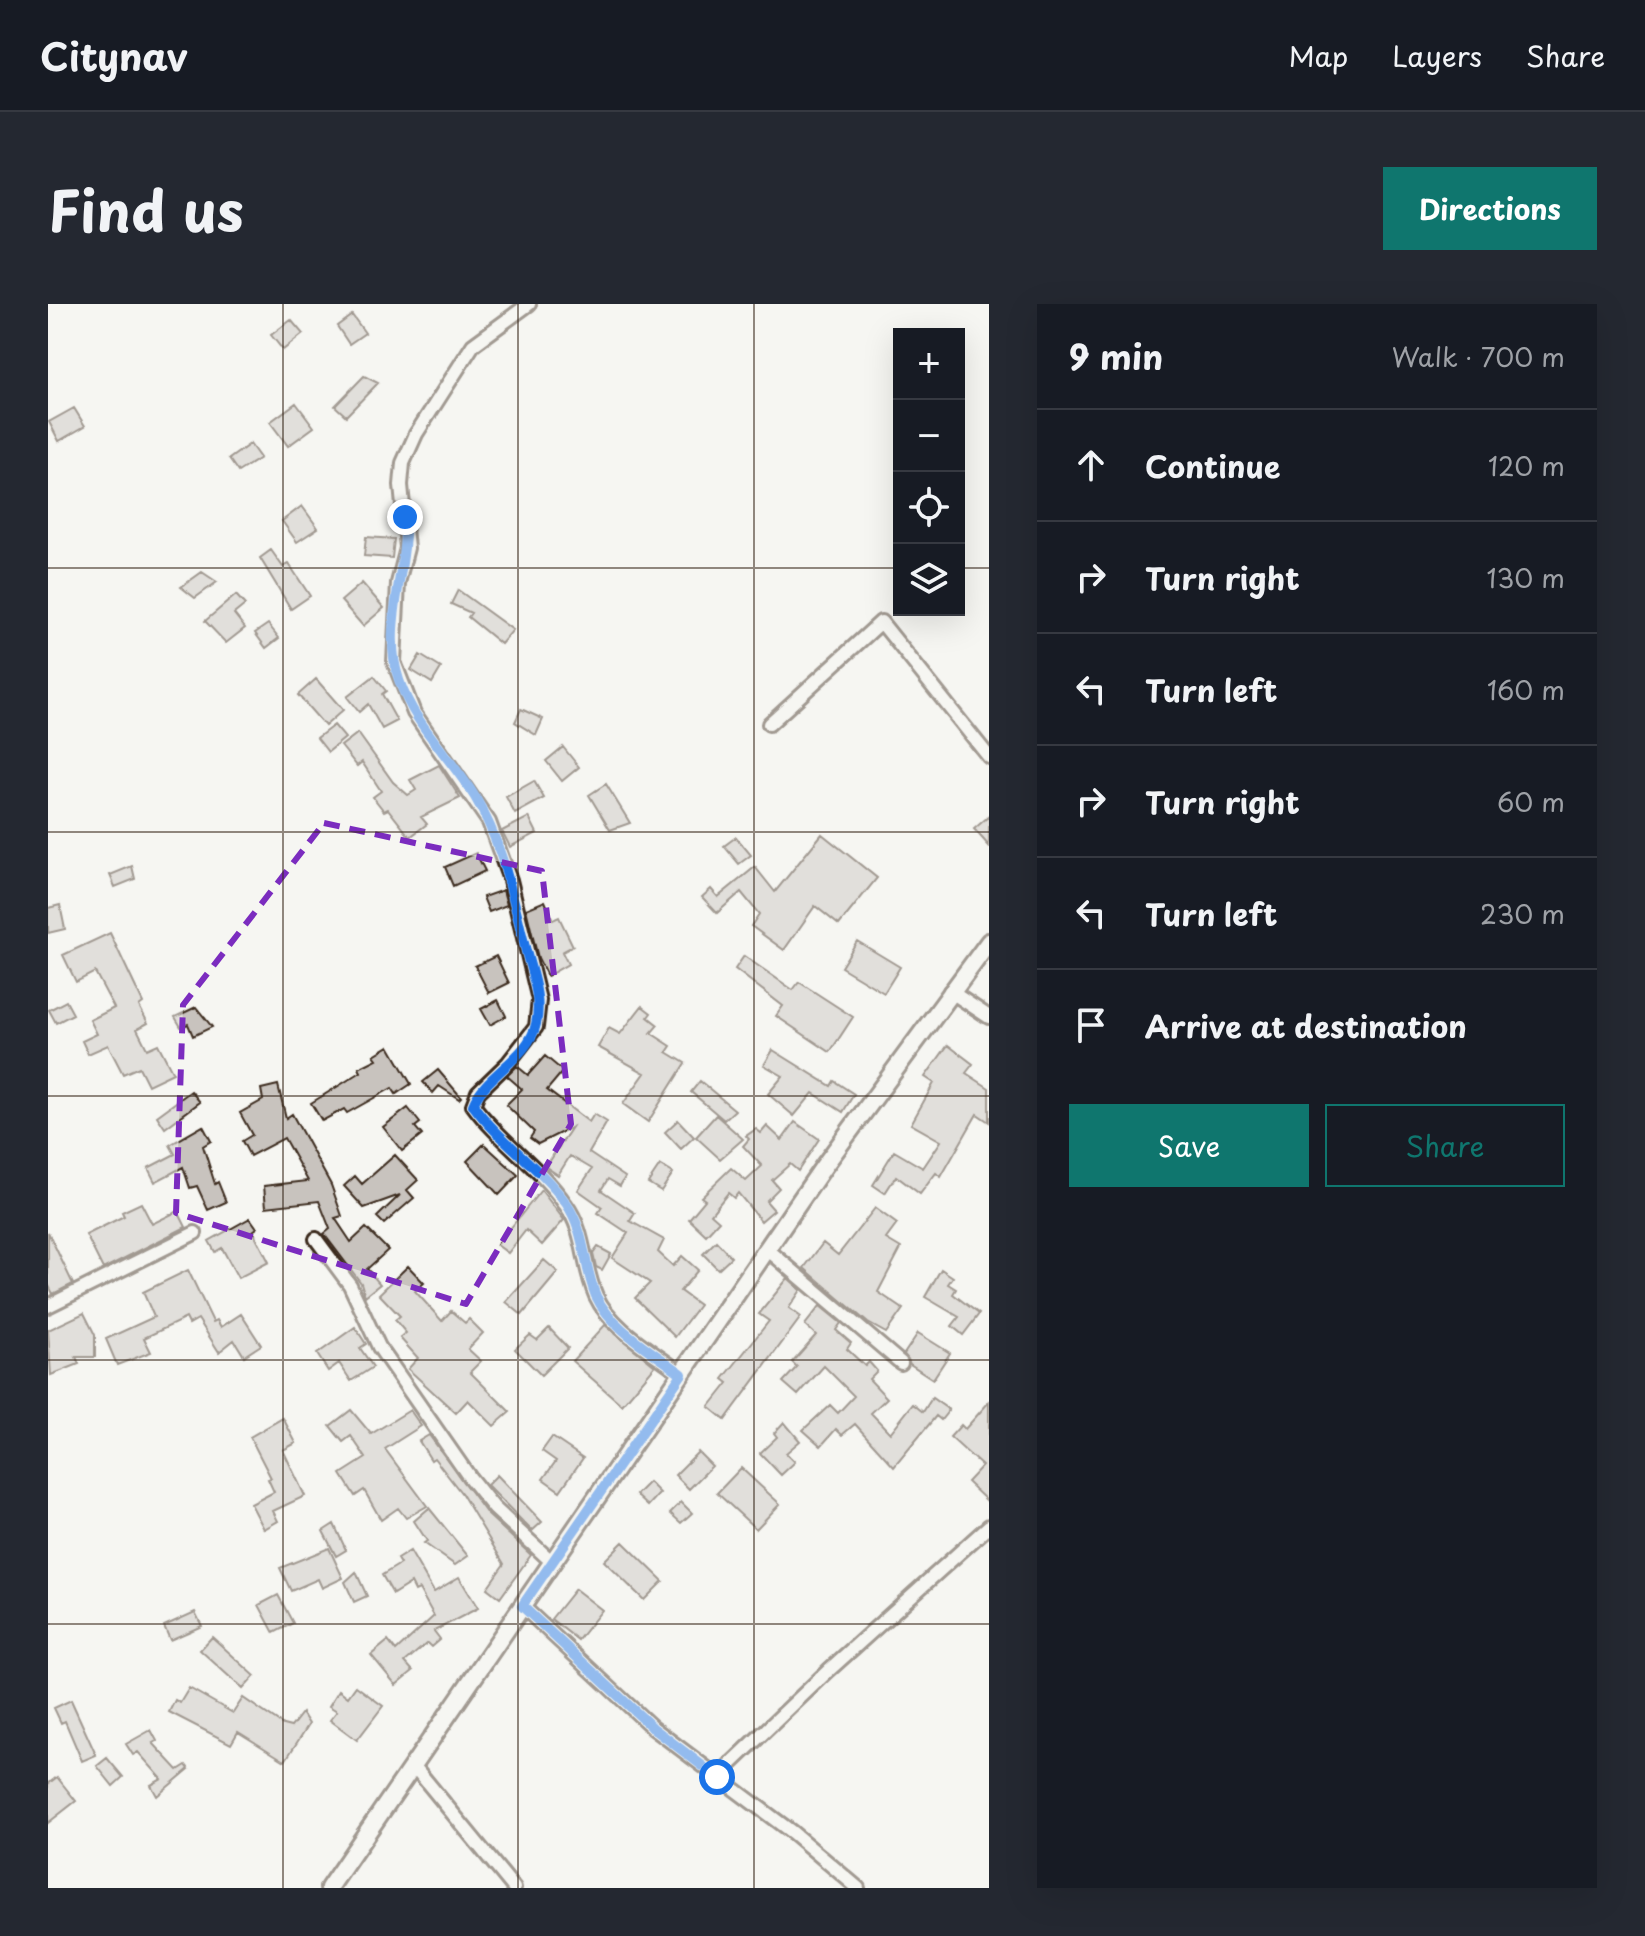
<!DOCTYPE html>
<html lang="en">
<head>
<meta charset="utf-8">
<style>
  :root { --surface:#171b24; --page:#242831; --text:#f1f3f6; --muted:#9ea1a6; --line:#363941; --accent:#0f766e }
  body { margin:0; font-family:"Playpen Sans",sans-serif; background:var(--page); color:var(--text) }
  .controls { position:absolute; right:24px; top:24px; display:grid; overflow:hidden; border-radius:0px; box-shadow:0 8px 32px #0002 }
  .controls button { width:72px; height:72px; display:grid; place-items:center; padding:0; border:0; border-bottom:2px solid var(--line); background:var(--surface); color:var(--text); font:40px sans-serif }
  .stop { position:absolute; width:24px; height:24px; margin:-18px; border:6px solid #1a73e8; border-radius:50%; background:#fff }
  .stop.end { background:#1a73e8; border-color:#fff; box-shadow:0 2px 8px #0008 }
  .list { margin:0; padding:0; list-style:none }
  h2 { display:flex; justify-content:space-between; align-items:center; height:104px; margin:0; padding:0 32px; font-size:34px }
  h2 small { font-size:26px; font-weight:400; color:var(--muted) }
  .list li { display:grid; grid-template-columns:52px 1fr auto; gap:24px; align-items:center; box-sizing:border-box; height:112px; padding:0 32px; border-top:2px solid var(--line) }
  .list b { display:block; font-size:30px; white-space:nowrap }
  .list em { font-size:26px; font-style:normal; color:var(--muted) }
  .actions { display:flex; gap:16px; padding:24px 32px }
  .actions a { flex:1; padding:18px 0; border:2px solid var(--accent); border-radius:0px; text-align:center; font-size:28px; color:var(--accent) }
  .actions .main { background:var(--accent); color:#fff }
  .icon { flex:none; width:44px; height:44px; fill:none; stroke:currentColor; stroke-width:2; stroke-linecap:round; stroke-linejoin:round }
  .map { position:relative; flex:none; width:941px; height:1584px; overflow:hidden; border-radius:0px }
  header { display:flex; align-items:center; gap:48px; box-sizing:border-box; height:112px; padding:0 40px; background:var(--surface); border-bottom:2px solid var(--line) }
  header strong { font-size:38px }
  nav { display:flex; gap:44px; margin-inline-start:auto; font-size:28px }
  .intro { display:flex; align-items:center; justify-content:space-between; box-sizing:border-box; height:192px; padding:0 48px }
  h1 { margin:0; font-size:56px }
  .button { padding:20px 36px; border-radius:0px; background:var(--accent); color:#fff; font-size:28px; font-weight:700 }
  main { display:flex; gap:48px; padding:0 48px }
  aside { flex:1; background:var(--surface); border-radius:0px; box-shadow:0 8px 32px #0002 }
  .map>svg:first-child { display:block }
  .building { fill:#c8c3be; stroke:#3b2a1e; stroke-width:2 }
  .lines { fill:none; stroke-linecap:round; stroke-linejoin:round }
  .minor-casing { stroke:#3b2a1e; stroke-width:18 }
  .secondary-casing { stroke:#3b2a1e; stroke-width:22 }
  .minor { stroke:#f6f6f2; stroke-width:12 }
  .secondary { stroke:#f6f6f2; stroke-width:16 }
  .route { stroke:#1a73e8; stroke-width:10 }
  .marked { fill:none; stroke:#7b2cbf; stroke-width:6; stroke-dasharray:16 10; stroke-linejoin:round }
  .grid { fill:none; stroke:#3b2a1e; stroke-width:2; stroke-opacity:0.55 }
</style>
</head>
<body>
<header>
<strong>Citynav</strong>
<nav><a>Map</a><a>Layers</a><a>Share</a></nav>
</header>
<div class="intro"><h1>Find us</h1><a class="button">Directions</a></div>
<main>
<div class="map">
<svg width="941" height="1584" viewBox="0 0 941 1584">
  <rect width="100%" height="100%" fill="#f6f6f2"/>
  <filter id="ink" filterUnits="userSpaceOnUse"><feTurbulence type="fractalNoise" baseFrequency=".0125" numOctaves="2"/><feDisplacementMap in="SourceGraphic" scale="16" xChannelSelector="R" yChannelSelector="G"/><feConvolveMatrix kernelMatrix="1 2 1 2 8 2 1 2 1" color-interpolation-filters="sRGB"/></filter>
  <g filter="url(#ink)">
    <!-- building -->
    <path class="building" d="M304,11L317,29L301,40L289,22Z
      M243,16L255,30L235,46L223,31Z
      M316,72L330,79L298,112L287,102Z
      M248,99L266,123L240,142L222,118Z
      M26,104L37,122L11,137L1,118Z
      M202,140L212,154L190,168L181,155Z
      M254,202L270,224L249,238L234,217Z
      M318,233L346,235L344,254L316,252Z
      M223,246L235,263L241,260L262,292L243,305L212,254Z
      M154,268L169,278L147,294L133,283Z
      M314,279L336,304L315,322L293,297Z
      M410,286L465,326L453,340L420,313L423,309L403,300Z
      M188,291L197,301L186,310L197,324L178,339L157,317Z
      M220,320L231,334L218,344L207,329Z
      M372,351L393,364L384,379L363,366Z
      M326,372L338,387L334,390L349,417L334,425L320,400L311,408L299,393Z
      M268,375L295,406L277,422L250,391Z
      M473,405L495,415L488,431L467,418Z
      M286,421L297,434L280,448L269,434Z
      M310,429L345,478L360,491L368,486L362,476L391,461L412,494L373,513L379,520L362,533L340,505L336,507L325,493L333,487L314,458L309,462L293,442Z
      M515,443L531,463L514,477L498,457Z
      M486,477L496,494L467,510L458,493Z
      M558,480L582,519L562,526L541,491Z
      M941,512V542L926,525Z
      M481,513L489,529L462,543L454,527Z
      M774,530L829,574L791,621L767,602L736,646L703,622L711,610L693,588L669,609L654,593L663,585L670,593L707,563L727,588Z
      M688,533L703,551L691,560L676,542Z
      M428,549L437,567L405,582L397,563Z
      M84,562L87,575L67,583L62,571Z
      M455,586L459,601L441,608L435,593Z
      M497,597L505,616L511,613L525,642L514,648L520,660L499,672L490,654L478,605Z
      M12,601L17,625L0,629V604Z
      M62,629L95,699L91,702L100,719L89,725L99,745L110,740L125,769L100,781L91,763L75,770L60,741L40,750L34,737L49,730L42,716L66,704L47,668L28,678L15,651Z
      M809,637L852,663L836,689L793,663Z
      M448,652L461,679L441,689L427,662Z
      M696,652L745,686L751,678L805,713L782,748L728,712L735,702L687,665Z
      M450,696L458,712L442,721L433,705Z
      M18,697L25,710L8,719L1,706Z
      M594,702L603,709L600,713L610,721L603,729L623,742L619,748L637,759L600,818L575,800L597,769L550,743L561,724L572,730Z
      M148,703L164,723L145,732L140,720L133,723L127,713Z
      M900,741L925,760L918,769L941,784V818L929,810L893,873L888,869L872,890L848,872L837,889L825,881L846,847L875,864L893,837L863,820L886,779L877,773Z
      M341,742L363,780L348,790L344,784L299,809L296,805L274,817L263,799L313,768L311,764L329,755L326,751Z
      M725,746L783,782L786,777L806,790L795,808L765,789L746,812L720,790L735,772L716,761Z
      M497,752L515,767L499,786L541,818L546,810L559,818L541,849L577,873L572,882L560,875L553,886L587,909L582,917L616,936L610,948L625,962L634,952L650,966L632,987L651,1001L627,1033L587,994L602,979L564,954L580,929L550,909L554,903L530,886L544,865L522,852L510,871L498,863L524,823L490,840L482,834L486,828L458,801L474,785L459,772L469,762L480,771Z
      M390,766L413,793L411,795L391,782L385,789L375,778Z
      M652,777L687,806L676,816L643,788Z
      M230,781L238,814L244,810L283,881L294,912L287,914L303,938L318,924L340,946L319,965L332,980L317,992L313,979L276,930L282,925L271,897L218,903L216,882L260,877L236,834L202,852L194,837L204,831L192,809L215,796L213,785Z
      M143,787L152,798L117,824L109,812Z
      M360,804L372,819L367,823L374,831L354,847L335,823Z
      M668,811L695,835L672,855L648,833Z
      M630,816L646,833L633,845L617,828Z
      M747,818L771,835L750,867L742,860L724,876L731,884L718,897L726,906L713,917L690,889L686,894L680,889L663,910L671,917L658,931L641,915L657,896L653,893L683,864L698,877L714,862L695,842L701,835L698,832L708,825L713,829L719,822L734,836Z
      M155,822L163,837L155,842L167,880L170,878L178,898L160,906L149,882L142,884L135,863L107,878L100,864L127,850L122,841Z
      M436,840L470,871L451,891L419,857Z
      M347,851L370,876L359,886L366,894L336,920L329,913L352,891L316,904L296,882L307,872L314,880Z
      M612,861L625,869L613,887L600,879Z
      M493,886L516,916L494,941L478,926L460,949L449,941Z
      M93,899L104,920L130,907L138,923L55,965L38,931L76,912L74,908Z
      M827,904L849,920L838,935L853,944L830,988L855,1005L838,1029L820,1019L756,964L775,939L790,951Z
      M202,914L209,924L205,927L221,958L190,974L174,944L167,948L161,937Z
      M0,928L25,980L5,990L0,980Z
      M668,937L683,953L670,965L655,950Z
      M550,943L563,950L554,966L548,963L545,950Z
      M496,956L510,968L474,1011L458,998Z
      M360,962L376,979L367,987L394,1017L403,1007L417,1019L421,1015L435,1029L420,1045L433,1057L422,1068L462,1108L446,1122L420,1096L408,1109L360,1065L370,1054L352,1034L358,1029L347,1016L352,1012L331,990Z
      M893,965L905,973L900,980L908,985L905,990L931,1010L915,1031L904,1022L911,1013L877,993Z
      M140,966L165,1018L169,1016L173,1023L193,1010L213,1041L196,1052L186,1036L171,1048L150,1015L141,1020L138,1014L96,1034L103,1048L69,1061L58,1035L106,1013L95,988Z
      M740,974L753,986L741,1004L753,1013L677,1116L661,1103L680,1079L675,1075L721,1017L711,1010Z
      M772,1002L793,1019L788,1026L803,1039L799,1045L817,1062L821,1058L829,1067L821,1075L839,1094L823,1109L842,1129L865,1100L875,1108L884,1094L901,1106L893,1116L888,1112L846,1163L807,1120L794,1131L788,1125L773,1142L755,1126L782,1101L790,1109L806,1092L776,1062L750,1091L735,1078L749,1063L744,1058L768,1031L757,1021Z
      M36,1009L47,1031V1053H28L31,1060L3,1071L0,1026Z
      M557,1021L607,1062L574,1101L524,1057Z
      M307,1023L318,1040L312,1044L325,1063L303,1077L291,1059L280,1067L269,1050Z
      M501,1024L520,1044L493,1071L467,1045L482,1031L489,1036Z
      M870,1029L902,1049L885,1075L862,1060L856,1050Z
      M941,1098V1199L919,1178L934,1162L902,1133L913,1121L917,1125Z
      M303,1106L323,1130L362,1106L373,1122L337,1145L379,1202L358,1214L350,1204L333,1216L316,1186L307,1192L293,1170L318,1154L303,1132L295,1138L282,1122Z
      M235,1114L248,1139L235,1146L257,1192L225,1207L230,1217L216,1225L203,1200L226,1188L220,1175L223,1174L202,1133Z
      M736,1118L752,1137L738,1149L747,1158L733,1171L712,1149L729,1133L726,1129Z
      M381,1131L439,1210L483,1251L452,1294L439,1284L456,1260L414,1190L386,1154L383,1156L371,1137Z
      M504,1133L535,1154L512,1187L495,1175L508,1157L494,1147Z
      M650,1148L664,1162L641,1185L627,1171Z
      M693,1164L732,1200L708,1225L669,1189Z
      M449,1171L494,1218L484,1227L439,1181Z
      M601,1178L612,1189L600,1202L588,1191Z
      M633,1198L644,1209L633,1219L622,1209Z
      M381,1204L420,1252L407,1261L376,1239L379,1237L366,1217Z
      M286,1220L298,1246L288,1252L275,1227Z
      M575,1238L615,1277L596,1296L556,1257Z
      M281,1244L295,1274L274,1284L270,1275L243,1287L232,1264Z
      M362,1247L386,1288L411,1273L430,1304L386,1327L392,1335L383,1343L379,1339L357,1358L365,1367L348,1381L323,1351L340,1337L348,1347L386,1312L371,1285L367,1287L363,1279L345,1290L334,1271L352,1260L349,1255Z
      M308,1268L319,1292L306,1298L297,1278Z
      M527,1285L554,1306L530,1336L503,1315Z
      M230,1291L245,1319L226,1329L211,1301Z
      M147,1308L154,1322L122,1336L116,1322Z
      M164,1333L207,1372L195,1385L152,1346Z
      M308,1382L335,1402L309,1436L282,1416L289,1407L281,1402L291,1386L300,1393Z
      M141,1384L185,1409L195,1394L235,1421L243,1423L254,1409L261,1420L237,1457L190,1428L183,1440L121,1408L127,1396L132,1399Z
      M23,1396L48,1451L34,1457L17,1417L13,1419L6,1404Z
      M103,1426L109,1437L105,1439L130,1466L138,1461L141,1465L109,1492L103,1481L114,1475L90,1448L85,1451L78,1440Z
      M59,1454L75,1473L65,1482L49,1462Z
      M9,1473L28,1497L0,1519V1480Z"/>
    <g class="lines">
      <!-- minor casing -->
      <g class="minor-casing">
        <path id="minor" d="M481,0L425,41L368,130L355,159L353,181L359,244L350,279L346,358L366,409L441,518L462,576L491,696L488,723L460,759L430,788L425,801C451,837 491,862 517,900C538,928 534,961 548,992C563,1025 606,1048 634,1070
          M721,420L833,318L941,453
          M902,687L941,713
          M268,935L302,981L331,1043L422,1174L446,1204L504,1258
          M719,945L853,1059
          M0,1002L147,929
          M474,1302L605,1424L745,1529L810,1584
          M365,1461L466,1584
          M669,1473L781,1366L941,1222"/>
      </g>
      <!-- secondary casing -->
      <g class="secondary-casing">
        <path id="secondary" d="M281,1584L776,862L941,638"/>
      </g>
      <!-- minor -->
      <use href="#minor" class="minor"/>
      <!-- secondary -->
      <use href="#secondary" class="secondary"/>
    </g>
  </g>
  <g class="lines" filter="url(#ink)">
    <!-- route -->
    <path class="route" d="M357,213C360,266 333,323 351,376C366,421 403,453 427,493C455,540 464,591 477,643C483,668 494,694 488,720C481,754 437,770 425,801C451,837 491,862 518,899C538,928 535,961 548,992C563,1025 606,1048 634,1070L474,1302L605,1424L669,1473"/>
  </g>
  <!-- marked area -->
  <path d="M0 0H941V1584H0ZM276,519L494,567L523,820L418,1000L128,909L135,701Z" fill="#f6f6f2" fill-opacity=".55" fill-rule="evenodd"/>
  <path class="marked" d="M276,519L494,567L523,820L418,1000L128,909L135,701Z"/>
  <!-- grid -->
  <path class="grid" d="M235,0V1584M470,0V1584M706,0V1584M0,264H851M911,264H941M0,528H941M0,792H941M0,1056H941M0,1320H941"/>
</svg>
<div class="controls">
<button>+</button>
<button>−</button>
<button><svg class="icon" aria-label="locate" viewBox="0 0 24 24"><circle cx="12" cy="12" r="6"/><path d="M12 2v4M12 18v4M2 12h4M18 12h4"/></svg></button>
<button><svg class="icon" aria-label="layers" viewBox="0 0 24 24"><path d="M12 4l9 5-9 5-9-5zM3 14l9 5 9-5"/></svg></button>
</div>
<div class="stop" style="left:669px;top:1473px"></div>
<div class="stop end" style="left:357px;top:213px"></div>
</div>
<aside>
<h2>9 min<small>Walk · 700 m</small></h2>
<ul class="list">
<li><svg class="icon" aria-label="ahead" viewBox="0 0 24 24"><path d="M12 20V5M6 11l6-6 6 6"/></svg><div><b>Continue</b></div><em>120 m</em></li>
<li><svg class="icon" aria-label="right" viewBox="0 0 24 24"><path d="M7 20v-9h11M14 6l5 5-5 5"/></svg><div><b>Turn right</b></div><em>130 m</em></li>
<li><svg class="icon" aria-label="left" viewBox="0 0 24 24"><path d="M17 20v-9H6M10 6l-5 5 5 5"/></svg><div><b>Turn left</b></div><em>160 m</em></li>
<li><svg class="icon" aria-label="right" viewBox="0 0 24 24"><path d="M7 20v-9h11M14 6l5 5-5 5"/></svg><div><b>Turn right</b></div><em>60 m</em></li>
<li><svg class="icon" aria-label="left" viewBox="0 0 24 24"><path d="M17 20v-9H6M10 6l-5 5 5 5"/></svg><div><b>Turn left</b></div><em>230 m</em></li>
<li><svg class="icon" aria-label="arrive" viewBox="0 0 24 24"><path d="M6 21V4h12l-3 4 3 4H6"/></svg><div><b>Arrive at destination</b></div></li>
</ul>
<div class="actions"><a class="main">Save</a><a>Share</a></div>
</aside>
</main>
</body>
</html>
